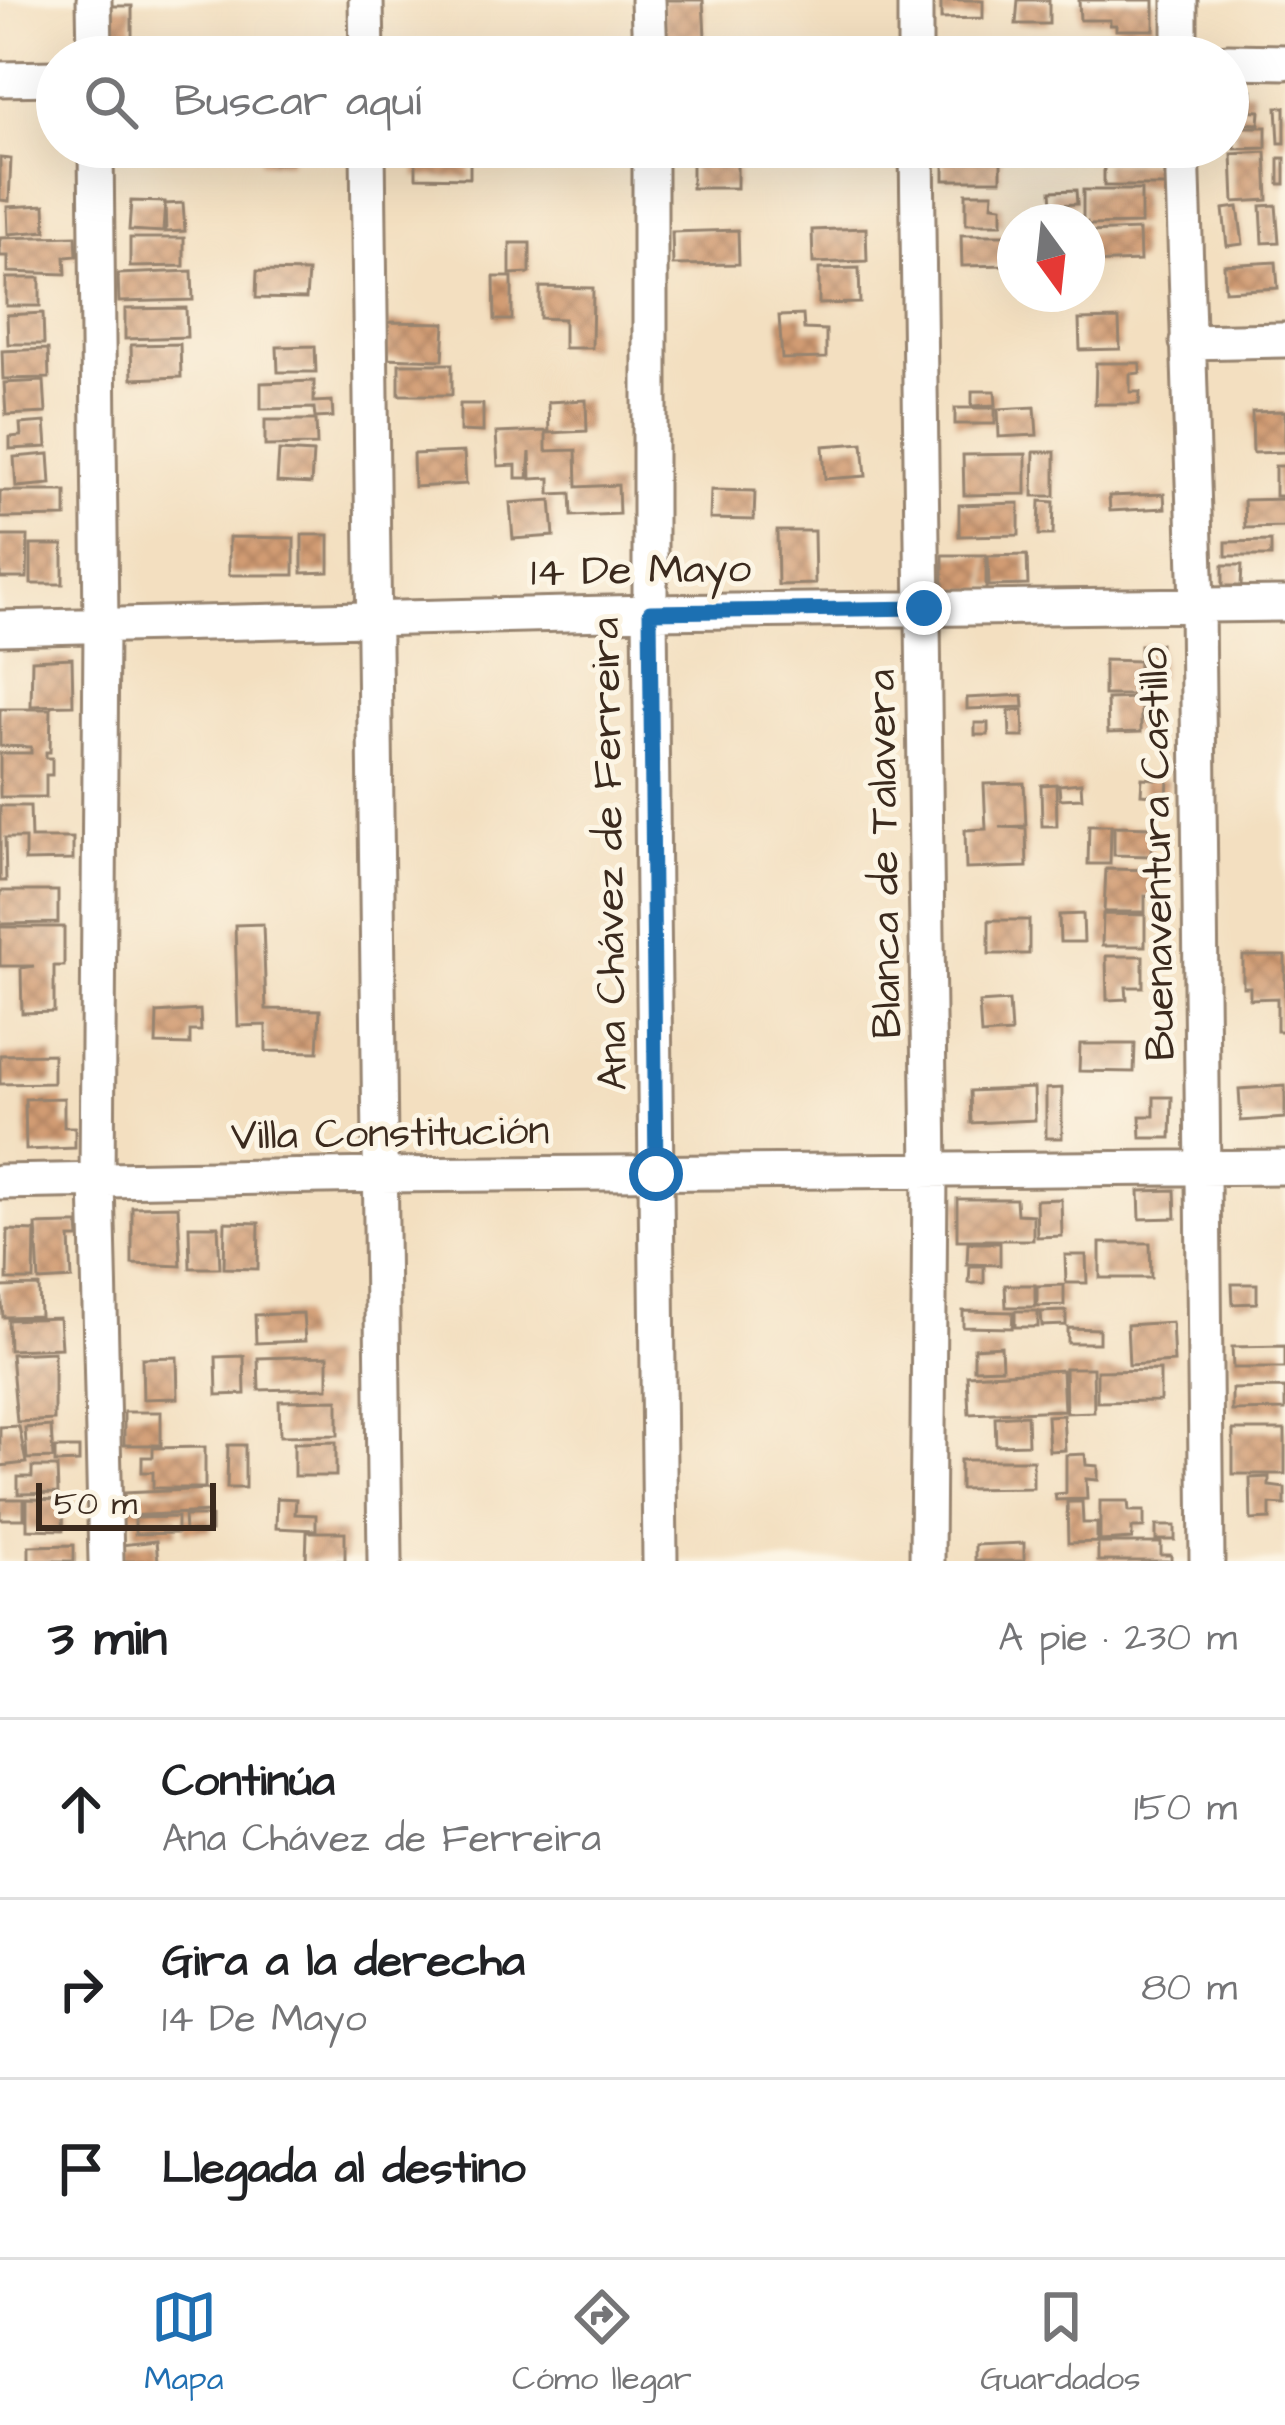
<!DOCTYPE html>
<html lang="es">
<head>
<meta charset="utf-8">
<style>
  :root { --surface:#fff; --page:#f2f2f2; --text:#202124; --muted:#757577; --line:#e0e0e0; --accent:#1f6fb2 }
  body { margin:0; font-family:"Architects Daughter",sans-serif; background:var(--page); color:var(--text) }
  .compass { position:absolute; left:997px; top:204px; width:108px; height:108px; border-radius:50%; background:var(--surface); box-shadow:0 12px 48px #0002; rotate:165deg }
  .scale { position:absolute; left:36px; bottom:30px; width:180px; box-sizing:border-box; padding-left:12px; border:6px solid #3b2a1e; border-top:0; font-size:33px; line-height:42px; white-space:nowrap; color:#3b2a1e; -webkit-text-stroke:9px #fcf5e5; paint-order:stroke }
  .stop { position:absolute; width:36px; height:36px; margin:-27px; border:9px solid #1f6fb2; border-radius:50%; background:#fff }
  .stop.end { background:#1f6fb2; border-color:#fff; box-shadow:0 3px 12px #0008 }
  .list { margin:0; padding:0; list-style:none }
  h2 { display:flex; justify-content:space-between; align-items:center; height:156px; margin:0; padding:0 48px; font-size:51px }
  h2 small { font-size:39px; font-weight:400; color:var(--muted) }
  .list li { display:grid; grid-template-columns:78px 1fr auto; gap:36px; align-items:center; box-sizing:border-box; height:180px; padding:0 48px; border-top:3px solid var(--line) }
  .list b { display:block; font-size:45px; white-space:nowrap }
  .list p { margin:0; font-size:39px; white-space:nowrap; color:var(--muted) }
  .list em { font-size:39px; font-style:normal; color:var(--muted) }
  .icon { flex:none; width:66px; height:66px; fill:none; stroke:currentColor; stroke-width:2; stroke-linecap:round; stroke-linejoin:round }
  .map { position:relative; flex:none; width:1285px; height:1561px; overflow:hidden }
  .search { position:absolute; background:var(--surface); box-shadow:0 12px 48px #0002; left:36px; right:36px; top:36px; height:132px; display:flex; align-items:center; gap:30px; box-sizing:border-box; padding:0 42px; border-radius:66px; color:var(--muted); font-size:45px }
  .sheet { height:696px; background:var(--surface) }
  nav { display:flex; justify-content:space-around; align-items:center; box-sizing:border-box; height:168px; border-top:3px solid var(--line); background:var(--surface); font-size:33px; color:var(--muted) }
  nav a { display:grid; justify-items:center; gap:6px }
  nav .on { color:var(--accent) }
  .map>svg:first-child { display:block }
  .building { fill:url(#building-cross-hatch) }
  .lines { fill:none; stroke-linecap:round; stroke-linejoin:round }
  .minor-casing { stroke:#97846f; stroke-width:39 }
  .minor { stroke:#fff; stroke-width:33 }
  .route { stroke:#1f6fb2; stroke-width:15 }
  .labels { text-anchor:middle; stroke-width:10; stroke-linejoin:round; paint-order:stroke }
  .street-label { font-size:42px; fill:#3b2a1e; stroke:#fcf5e5 }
</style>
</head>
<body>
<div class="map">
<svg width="1285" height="1561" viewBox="0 0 1285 1561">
  <defs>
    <pattern id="building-cross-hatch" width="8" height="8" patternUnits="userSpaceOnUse" patternTransform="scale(3)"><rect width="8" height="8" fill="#d29c73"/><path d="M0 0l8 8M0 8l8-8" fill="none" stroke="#ac7f5e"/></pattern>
  </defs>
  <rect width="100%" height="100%" fill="#fcf5e5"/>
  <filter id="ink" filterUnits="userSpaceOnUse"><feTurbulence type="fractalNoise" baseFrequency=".00833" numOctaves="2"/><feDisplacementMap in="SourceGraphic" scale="24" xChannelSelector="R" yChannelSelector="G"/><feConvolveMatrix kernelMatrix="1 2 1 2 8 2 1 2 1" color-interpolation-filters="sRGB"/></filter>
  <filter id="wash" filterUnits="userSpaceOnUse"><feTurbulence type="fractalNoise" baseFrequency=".004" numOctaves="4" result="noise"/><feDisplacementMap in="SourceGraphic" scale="48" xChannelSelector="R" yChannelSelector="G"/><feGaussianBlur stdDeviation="2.7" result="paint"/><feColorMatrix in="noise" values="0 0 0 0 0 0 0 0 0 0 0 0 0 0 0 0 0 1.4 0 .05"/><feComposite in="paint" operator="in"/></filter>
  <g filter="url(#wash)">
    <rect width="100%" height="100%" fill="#f3dfc0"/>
    <g id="blocks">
      <!-- building -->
      <path class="building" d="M661,0H703L705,37L663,39Z
        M941,0H983V18L941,19Z
        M1018,0H1049V24H1016Z
        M1079,0H1154V30H1116V25H1110V20H1080Z
        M109,6H132V42H110Z
        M1228,90H1252V107H1228Z
        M1277,107H1285V143H1279Z
        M1235,110L1260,111L1259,124L1234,123Z
        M1235,127H1266V148L1235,149Z
        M260,147H291V163H260Z
        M416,147H470V178L416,177Z
        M692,147H737V188H692Z
        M944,148H1001V180H944Z
        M1266,152L1268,200L1234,202L1232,154Z
        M0,158L11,159L9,201L0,200Z
        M1279,158H1285V184H1279Z
        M1104,163H1171V186H1104Z
        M1076,190L1077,204L1052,205L1051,191Z
        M1083,190H1141V224L1087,225V222H1083Z
        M966,193H993L992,205L1002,206V224H966Z
        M131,201L165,202L163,232L129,230Z
        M183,203L185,231L166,232L165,204Z
        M45,205L46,231L8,234L7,207Z
        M1276,205L1279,242L1263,243L1261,206Z
        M1238,207L1243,244L1227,246L1223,209Z
        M866,228L867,261L813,263L812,230Z
        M738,230L739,264L673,265L672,232Z
        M1139,230L1140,261L1087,263V232Z
        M961,235H1009V265L962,266Z
        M76,236L77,256L65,257L66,274L8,272V256H0V238Z
        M130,238H184V266L130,267Z
        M510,243H530V273L510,274Z
        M1276,262L1278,288L1225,291L1224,265Z
        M859,268L860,303L819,304V269Z
        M192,271L193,300L119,302L118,274Z
        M257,271L308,272L306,299L256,298Z
        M494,277H512V320H495Z
        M6,278H40V306H6Z
        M540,287L593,288L592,348H564V319L540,318Z
        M186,308L187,337L125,339V309Z
        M43,313L44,344H8L7,315Z
        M803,315L804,329L826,330V358L782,359L779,316Z
        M1119,319L1120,349L1080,350L1079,320Z
        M387,322L445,323L443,360L385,358Z
        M180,344L181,377L132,379L131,345Z
        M315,346L316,372H278L277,347Z
        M48,349L49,378L3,379L2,351Z
        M1096,363H1140V373L1130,374V392H1140L1139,404H1095Z
        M399,364H452V395H399Z
        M44,381L46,413L6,415L4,383Z
        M314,381V402L332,401L333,417L315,418L314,408L261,409V383Z
        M972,391H995L996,405L972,406Z
        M586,400L587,431L549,433L548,402Z
        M460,404H483V432L460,431Z
        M1035,407L1037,435L999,437L998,409Z
        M955,408H995V424H955Z
        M1285,411V452L1253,453L1252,412Z
        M265,420H316L317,445L265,446Z
        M45,422L47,447L10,449V437L21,436L20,424Z
        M546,431V451L576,450L577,487L618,485L619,514L572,516L571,493L550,494V478L531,479L530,452L528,478H516V465L498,466L496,433Z
        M863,443L866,476L825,479L823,446Z
        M279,451L313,453L311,484L277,482Z
        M464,452L466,484L414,487L413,454Z
        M1034,452H1055V496H1033Z
        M49,454L51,484L16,487L14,457Z
        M1026,454V494L964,495L963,455Z
        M1275,466H1285V496H1275Z
        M711,490L755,491L754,520L710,519Z
        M0,491H66V517L0,518Z
        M1164,494L1165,508L1110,511L1109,496Z
        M1285,499V527L1245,528L1244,500Z
        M551,500L554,536L513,539L510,503Z
        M1040,501L1054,502L1053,535H1039Z
        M1019,503V535L959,536V505Z
        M777,531H814L815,584L778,585Z
        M302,535H329V572L302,573Z
        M0,536H28L27,578H0Z
        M229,537L294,538V575H229Z
        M1271,541V556H1226V542Z
        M31,545H63V584H31Z
        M943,555H986V591H943Z
        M1027,555L1028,585L989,586L988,556Z
        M1223,565H1242L1241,586H1223Z
        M1160,644L1161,679H1140V645Z
        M72,658L73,705L31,706L32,660Z
        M1104,660L1139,661L1138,695H1104Z
        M1023,695L1024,707L967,709V698Z
        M1141,698V732L1108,733L1107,699Z
        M0,709H51L50,752H46V758H52V775H46V797H0V753H31V747L0,746Z
        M1023,710L1024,737H1010L1009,711Z
        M975,723H988V735H975Z
        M1142,778L1168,780L1167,796L1141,794Z
        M1024,783L1026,826L999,827L1026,828L1027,867L966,869L965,830L986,829L984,784Z
        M1081,783L1082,798L1060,799L1059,785Z
        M1056,784L1057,826H1042L1041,785Z
        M0,806H30L31,838H73V860L25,861V838H5L6,881H0Z
        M1089,825H1111L1110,864H1088Z
        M1114,826L1152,827L1151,856L1114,855Z
        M1106,869L1158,870V897L1145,896V912H1104Z
        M0,891H58V923L0,924Z
        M1083,914L1084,942H1060L1059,915Z
        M1103,914L1145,915V946H1102Z
        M989,920H1029V954H989Z
        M263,924L266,1009L320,1010L318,1052L266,1051V1025L238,1026L235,925Z
        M0,927H64V966H54V1012L22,1013L21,968L34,966H0Z
        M1106,956H1143V987H1126L1127,999L1107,1000Z
        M1243,956H1285V1031H1277V998L1250,999V987H1243Z
        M1009,1001L1011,1033L981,1035L979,1003Z
        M200,1010L201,1031H190V1045L156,1044L157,1013Z
        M1080,1044H1135L1134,1072L1079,1071Z
        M53,1054V1083L0,1084V1055Z
        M1285,1086V1118L1241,1121L1239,1089Z
        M1034,1088L1035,1120L971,1123L970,1091Z
        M1062,1088V1138H1046V1089Z
        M1154,1097H1172L1171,1138H1141L1140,1116H1154Z
        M64,1098V1127H75V1148L26,1150L25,1099Z
        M1175,1190L1176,1218L1140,1219L1139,1191Z
        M957,1199H1016L1017,1214L1033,1215V1240H957Z
        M1061,1199L1062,1236L1037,1237L1036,1200Z
        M178,1206L181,1266L132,1264V1207Z
        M225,1222L259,1223L258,1269L224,1268Z
        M69,1224H78L79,1238H70L72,1279L39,1281L36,1225Z
        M189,1226H218L220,1268H190Z
        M8,1230L35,1231L34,1280H7Z
        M968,1243H1000V1265L967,1264Z
        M1100,1243H1150L1151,1278H1100Z
        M1065,1255H1086L1087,1283H1066Z
        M970,1266H984V1283H969Z
        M1232,1284H1257V1303L1233,1304Z
        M1005,1285H1035V1307H1006Z
        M1064,1285V1305L1037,1306V1286Z
        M39,1286L40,1316L3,1317L1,1287Z
        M963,1311L1013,1312L1012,1328L963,1327Z
        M1015,1311H1038V1327H1015Z
        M1066,1311V1325L1042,1326L1041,1312Z
        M303,1313L305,1341L256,1343L255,1315Z
        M59,1318L61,1348L9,1350L8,1320Z
        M1172,1322L1174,1362L1129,1365L1127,1325Z
        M1068,1328L1099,1329V1343H1068Z
        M1001,1346L1002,1368L974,1369V1348Z
        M1285,1346V1368H1233L1232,1347Z
        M54,1352V1420L17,1422L11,1354Z
        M244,1356L245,1394L217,1395L216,1357Z
        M328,1356V1388L259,1390L258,1358Z
        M177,1357L178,1398L143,1399L142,1358Z
        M1065,1368H1093L1094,1412L1066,1413Z
        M1062,1370L1064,1410L969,1414L967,1375Z
        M1160,1370V1401L1097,1402V1371Z
        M1285,1388V1410L1232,1411V1389Z
        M338,1400V1435L280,1436L279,1401Z
        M124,1412H161V1445H124Z
        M1027,1415L1028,1444L996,1445L995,1417Z
        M1063,1415L1065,1450L1049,1451L1047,1416Z
        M19,1426L26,1463L0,1466V1427Z
        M51,1426L53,1458L27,1459L25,1428Z
        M1233,1430H1285V1474H1233Z
        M336,1442V1476H294V1443Z
        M228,1445H245V1488H227Z
        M205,1447V1488H153V1472H142V1457H153V1448Z
        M55,1448H79V1462L55,1463Z
        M1085,1454L1086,1465L1098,1466V1480L1086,1479L1087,1499L1056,1500L1055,1494L1066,1493V1455Z
        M960,1460H1033V1488L960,1489Z
        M32,1467H57L58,1493L18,1494V1477H32Z
        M1269,1477V1486L1285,1488V1505L1270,1504V1519L1251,1520L1250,1478Z
        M209,1489L210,1512L125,1516L124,1493Z
        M277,1498L296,1499L295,1514L316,1515V1530L276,1528Z
        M0,1499H24V1519H0Z
        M27,1499L64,1500L63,1530L27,1529Z
        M1100,1501H1128L1129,1511H1144V1528H1132V1539L1100,1541Z
        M1067,1502H1082L1083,1523H1097V1542L1068,1543Z
        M184,1516H211V1531L185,1532Z
        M177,1517V1533L135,1534V1518Z
        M1156,1526H1175V1540H1156Z
        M307,1532H345V1561H306Z
        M156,1541L158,1561H122L121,1545Z
        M1024,1543V1561H975V1545Z
        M1098,1543H1161V1555H1171V1561H1098Z
        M74,1545V1561H29V1546Z"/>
    </g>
  </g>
  <g filter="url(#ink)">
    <use href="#blocks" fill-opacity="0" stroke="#97846f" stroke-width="3"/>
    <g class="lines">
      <!-- minor casing -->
      <g class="minor-casing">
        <path id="minor" d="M94,0L95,57
          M366,0L367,57
          M648,0L650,57
          M915,0V57
          M1180,57V0
          M1228,61L1285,62
          M0,79L57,78
          M96,147L101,627L97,1180L106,1561
          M368,147L385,1561
          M650,147V612L660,1561
          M917,147L930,1172L927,1561
          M1182,147L1197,604L1207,1561
          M1187,342L1285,340
          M0,628L650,612L1285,604
          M0,1182L381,1175L1285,1167"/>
      </g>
      <!-- minor -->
      <use href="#minor" class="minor"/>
    </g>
  </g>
  <g class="lines" filter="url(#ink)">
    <!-- route -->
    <path class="route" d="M656,1174L650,612L924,608"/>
  </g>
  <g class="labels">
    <!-- street labels -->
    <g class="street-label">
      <text transform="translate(641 568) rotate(-1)" y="15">14 De Mayo</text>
      <text transform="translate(607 854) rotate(-91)" y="15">Ana Chávez de Ferreira</text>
      <text transform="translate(882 854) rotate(-91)" y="15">Blanca de Talavera</text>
      <text transform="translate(1155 854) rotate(-91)" y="15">Buenaventura Castillo</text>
      <text transform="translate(390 1131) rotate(-1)" y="15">Villa Constitución</text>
    </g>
  </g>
</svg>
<svg class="compass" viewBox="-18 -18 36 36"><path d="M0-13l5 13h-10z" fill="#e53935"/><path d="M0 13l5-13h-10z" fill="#757577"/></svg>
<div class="scale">50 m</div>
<div class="stop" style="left:656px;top:1174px"></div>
<div class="stop end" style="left:924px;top:608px"></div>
<div class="search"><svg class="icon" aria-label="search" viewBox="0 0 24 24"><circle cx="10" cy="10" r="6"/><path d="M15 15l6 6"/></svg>Buscar aquí</div>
</div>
<section class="sheet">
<h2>3 min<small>A pie · 230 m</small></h2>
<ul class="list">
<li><svg class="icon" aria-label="ahead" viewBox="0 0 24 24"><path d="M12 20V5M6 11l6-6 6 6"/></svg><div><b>Continúa</b><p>Ana Chávez de Ferreira</p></div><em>150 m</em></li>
<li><svg class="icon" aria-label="right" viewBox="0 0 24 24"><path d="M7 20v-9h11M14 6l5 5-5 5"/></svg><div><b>Gira a la derecha</b><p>14 De Mayo</p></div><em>80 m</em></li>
<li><svg class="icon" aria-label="arrive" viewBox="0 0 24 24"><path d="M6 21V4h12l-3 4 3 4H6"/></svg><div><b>Llegada al destino</b></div></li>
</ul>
</section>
<nav>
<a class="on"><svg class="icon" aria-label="map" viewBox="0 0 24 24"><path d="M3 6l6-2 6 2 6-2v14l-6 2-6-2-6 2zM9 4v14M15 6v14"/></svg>Mapa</a>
<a><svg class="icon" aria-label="directions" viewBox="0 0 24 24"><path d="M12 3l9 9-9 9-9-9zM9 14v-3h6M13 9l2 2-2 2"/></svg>Cómo llegar</a>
<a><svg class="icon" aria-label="saved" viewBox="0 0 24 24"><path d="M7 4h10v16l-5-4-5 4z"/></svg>Guardados</a>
</nav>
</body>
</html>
